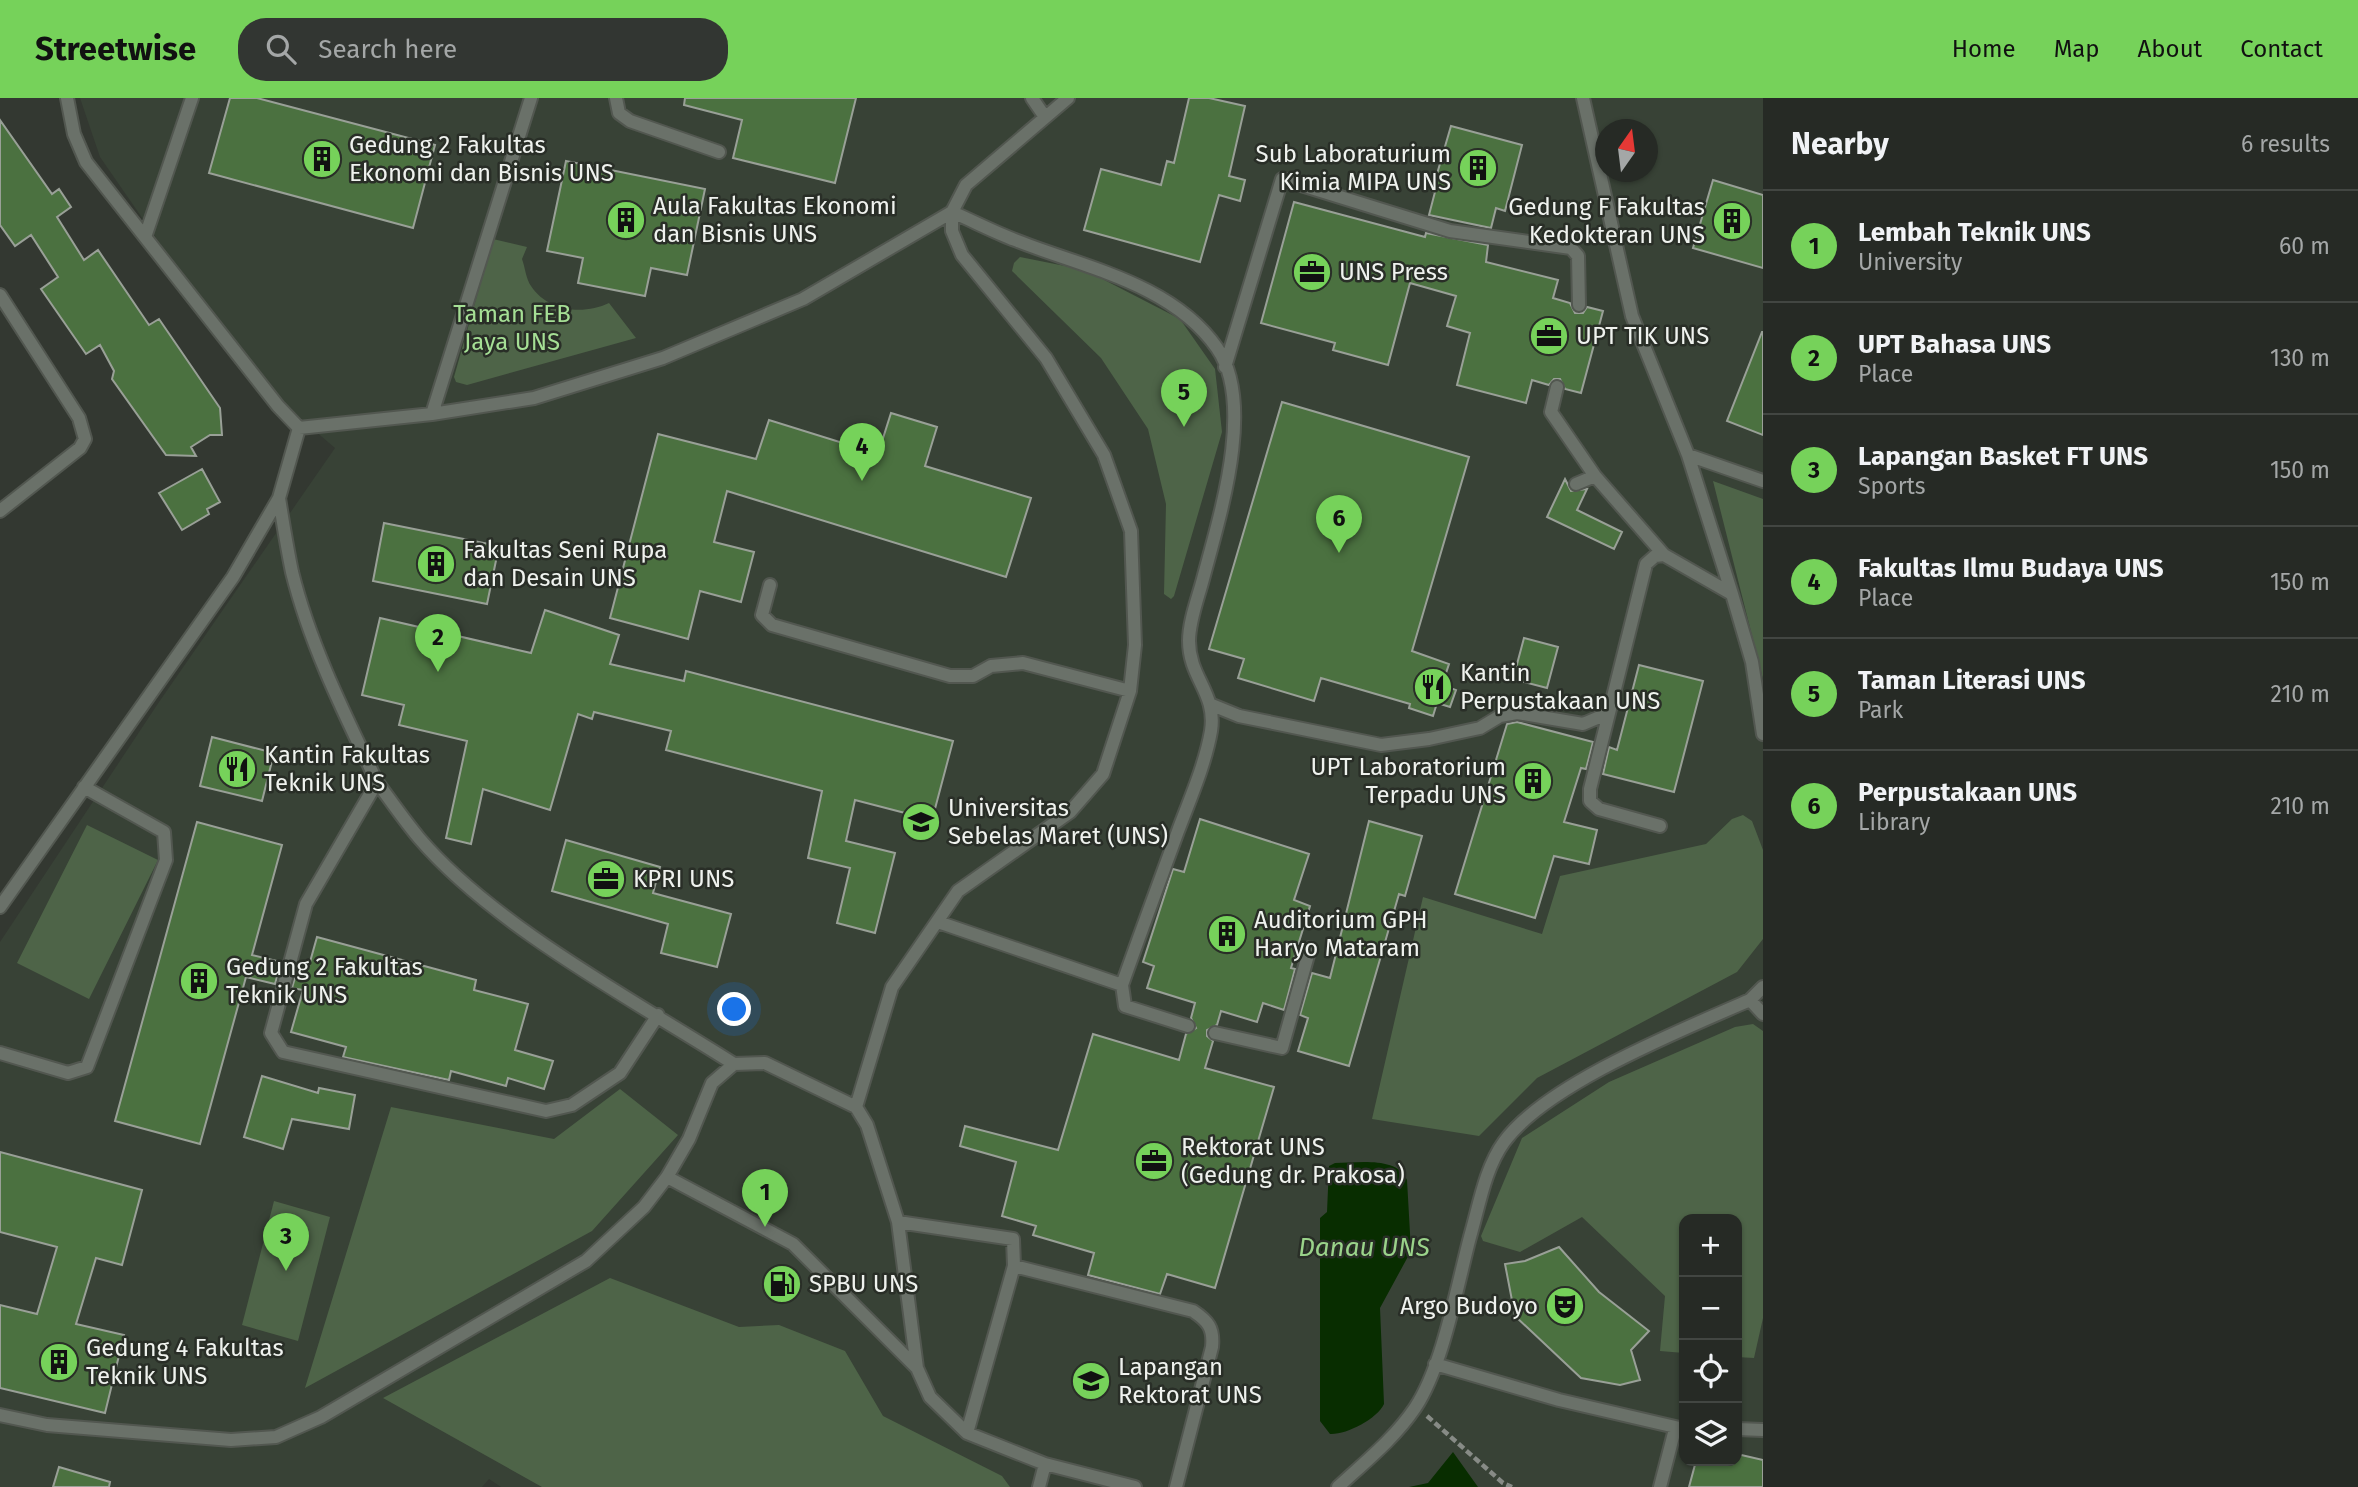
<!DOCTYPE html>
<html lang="en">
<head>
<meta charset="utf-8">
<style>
  :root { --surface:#262a25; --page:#323632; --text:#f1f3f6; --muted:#a4a7a7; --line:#424642; --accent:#76d25a }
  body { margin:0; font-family:"Fira Sans",sans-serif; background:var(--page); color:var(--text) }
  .controls { position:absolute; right:21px; bottom:21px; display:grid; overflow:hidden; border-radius:14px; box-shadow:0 2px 5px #0004 }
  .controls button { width:63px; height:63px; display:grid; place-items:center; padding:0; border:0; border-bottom:2px solid var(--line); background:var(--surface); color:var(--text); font:35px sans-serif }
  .compass { position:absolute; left:1595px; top:21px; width:63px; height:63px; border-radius:50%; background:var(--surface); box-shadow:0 2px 5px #0004; rotate:14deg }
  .you { position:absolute; left:735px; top:912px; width:24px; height:24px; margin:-18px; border:5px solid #fff; border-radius:50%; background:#1a73e8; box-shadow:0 0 0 10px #1a73e833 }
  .badge { display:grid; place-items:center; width:46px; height:46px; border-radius:50%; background:var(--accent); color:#111; font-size:23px; font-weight:700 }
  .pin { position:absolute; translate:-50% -58px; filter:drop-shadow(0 2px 4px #0008) }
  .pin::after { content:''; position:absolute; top:37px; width:24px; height:21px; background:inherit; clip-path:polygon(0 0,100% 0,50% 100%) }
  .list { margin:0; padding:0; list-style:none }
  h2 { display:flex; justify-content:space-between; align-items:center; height:91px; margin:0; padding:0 28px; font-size:30px }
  h2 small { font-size:23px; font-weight:400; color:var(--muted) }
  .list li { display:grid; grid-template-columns:46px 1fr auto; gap:21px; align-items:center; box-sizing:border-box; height:112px; padding:0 28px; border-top:2px solid var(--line) }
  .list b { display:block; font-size:26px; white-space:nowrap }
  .list p { margin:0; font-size:23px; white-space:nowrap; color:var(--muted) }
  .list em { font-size:23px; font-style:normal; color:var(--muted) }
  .icon { flex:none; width:38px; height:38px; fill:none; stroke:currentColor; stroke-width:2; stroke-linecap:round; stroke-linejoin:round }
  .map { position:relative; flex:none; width:1763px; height:1389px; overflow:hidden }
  header { display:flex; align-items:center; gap:42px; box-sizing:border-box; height:98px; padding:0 35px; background:var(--accent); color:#111 }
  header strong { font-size:33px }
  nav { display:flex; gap:38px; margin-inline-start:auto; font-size:24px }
  .search { width:490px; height:63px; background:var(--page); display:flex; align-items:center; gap:18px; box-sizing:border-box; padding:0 24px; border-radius:28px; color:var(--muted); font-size:26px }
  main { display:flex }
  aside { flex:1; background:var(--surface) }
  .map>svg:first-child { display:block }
  .built { fill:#384236; fill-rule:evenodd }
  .green { fill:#4e6448 }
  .water { fill:#082d00 }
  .building { fill:#4b7140; stroke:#99a097; stroke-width:2 }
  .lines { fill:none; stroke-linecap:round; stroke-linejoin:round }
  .lane-casing { stroke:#525750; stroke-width:16 }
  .path { stroke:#878b86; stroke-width:4.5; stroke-dasharray:7 3.5; stroke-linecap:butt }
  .lane { stroke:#6a7169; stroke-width:12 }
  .labels { text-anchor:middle; stroke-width:5; stroke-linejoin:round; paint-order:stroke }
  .poi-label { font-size:24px; fill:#eff2ee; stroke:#292e27; text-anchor:start }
  .park-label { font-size:24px; fill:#a5df95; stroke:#292e27 }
  .water-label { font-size:26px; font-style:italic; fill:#9ad38a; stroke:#292e27 }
</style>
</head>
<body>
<header>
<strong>Streetwise</strong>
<div class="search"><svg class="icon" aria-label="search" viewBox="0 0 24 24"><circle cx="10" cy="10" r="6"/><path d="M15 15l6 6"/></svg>Search here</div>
<nav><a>Home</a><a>Map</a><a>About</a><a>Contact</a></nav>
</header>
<main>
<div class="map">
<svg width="1763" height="1389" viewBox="0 0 1763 1389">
  <rect width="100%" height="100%" fill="#333831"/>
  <!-- built -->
  <path class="built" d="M80,0H1763V1389H501L489,1381L482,1389H0V844L159,604L335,350L279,302L201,205L100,59ZM1605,32H1647V74H1605ZM1684,1121H1737V1363H1684Z"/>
  <!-- green -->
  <path class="green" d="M493,141L527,149L522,161C525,169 526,181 531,188C548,214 584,217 609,205L636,240L467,287L456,284L454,279Z
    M1020,159L1085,172L1180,221L1215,271L1222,334L1174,498L1171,501L1164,496L1166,406L1148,331L1101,260L1012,173L1014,165Z
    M1713,383L1763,401V581Z
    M1743,717L1752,723L1763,752V841L1737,874L1537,980L1479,1038L1372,1021L1423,799L1542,836L1560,778L1706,746L1732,721Z
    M87,727L158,762L89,901L17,865Z
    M1753,926L1763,933V1220L1754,1260L1737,1259V1121H1684V1255L1660,1253L1665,1198L1582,1119L1520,1154L1483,1143L1481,1138L1522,1040L1609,984L1735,929Z
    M620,991L678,1037L592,1133L305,1290L391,1009L554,1041Z
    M274,1103L330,1119L298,1243L242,1227Z
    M610,1180L739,1229L779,1227L845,1253L883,1318L1002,1378L1010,1389H542L383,1300Z"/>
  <!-- water -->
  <path class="water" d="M1335,1065C1357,1065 1397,1058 1407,1082L1411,1153L1380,1210L1384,1306C1377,1321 1346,1337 1330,1336L1320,1323V1120L1327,1114L1329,1068Z
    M1453,1354L1478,1389H1409L1428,1385Z"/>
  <!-- building -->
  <path class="building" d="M230,0H257L435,47L413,130L209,75Z
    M685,0H856L835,85L733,60L742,22L684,7Z
    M1189,0H1209L1245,8L1229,78L1245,82L1240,103L1219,97L1200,164L1084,132L1101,71L1161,87L1167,63L1174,65Z
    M0,22L52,96L59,91L71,109L57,119L84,162L98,152L149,227L159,221L220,310L222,337H210L191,349L196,358L166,357L112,281L114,273L100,247L86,256L41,191L58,179L31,137L15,148L0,127Z
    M1451,28L1522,47L1505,113L1496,110L1491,130L1429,117L1435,94L1432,93Z
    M566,63L705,91L687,177L651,170L645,198L578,185L583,160L547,153Z
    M1713,82L1763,97V170L1693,150Z
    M1294,104L1425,139L1426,135L1488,147L1486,164L1558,182L1553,200L1570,205L1575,215H1583L1587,209L1603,213L1581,295L1565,291L1560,281H1554L1549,287L1532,282L1526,305L1457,287L1470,235L1447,228L1456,198L1410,185L1388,267L1333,252L1335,245L1261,225Z
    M1762,234H1763V337L1727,323Z
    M1282,304L1469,359L1412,553L1449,566L1442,587L1456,592L1450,609L1437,605L1433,618L1409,610L1410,606L1321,580L1314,603L1238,580L1244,561L1209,551Z
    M891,315L937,329L925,368L1031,400L1006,479L727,393L714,444L754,454L741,504L700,493L688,541L610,520L658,336L756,361L769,322L878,356Z
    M202,371L220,404L207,411L209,416L182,432L159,395Z
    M1565,381L1571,393L1587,391L1577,412L1622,434L1614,451L1547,419Z
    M384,425L499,448L487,506L373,483Z
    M545,512L619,537L610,566L684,583L686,573L953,643L932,722L855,702L846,743L895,755L875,835L837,825L850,770L808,760L822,693L666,652L671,633L594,614L592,621L578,616L550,712L483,691L471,746L446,740L467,643L399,627L404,607L362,597L380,520L531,555Z
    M1524,540L1558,549L1547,590L1513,581Z
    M1639,567L1703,583L1674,694L1603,676L1609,649L1617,652Z
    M1517,624L1593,644L1586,671L1581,670L1564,724L1597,732L1589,766L1554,758L1535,820L1455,796L1507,626Z
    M212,639L274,655L262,703L200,688Z
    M1200,721L1309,756L1294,802L1310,808L1291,870L1295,871L1284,912L1263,905L1257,924L1221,913L1217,927L1207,932V938L1213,943L1205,970L1274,989L1215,1190L1167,1176L1160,1196L1088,1177L1094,1155L1033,1137L1036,1128L1002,1118L1016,1064L960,1048L965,1028L1058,1052L1093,936L1179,962L1186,936L1196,930L1191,920L1195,905L1147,890L1154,868L1143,864L1173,771L1184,774Z
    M1369,723L1422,738L1405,798L1399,796L1349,968L1298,953L1308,920L1300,917L1312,875L1330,880Z
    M197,724L282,747L252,857L281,864L275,886L246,879L200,1046L115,1023Z
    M566,742L660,769L653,795L731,816L717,869L661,855L668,826L552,793Z
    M317,839L476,882L474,892L528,906L515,952L553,963L544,991L508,980L506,988L451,973L449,982L343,959L346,949L291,934L303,892L292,890L298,869L308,871Z
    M262,978L318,995L319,990L355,997L349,1031L292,1021L283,1051L244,1039Z
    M0,1054L142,1092L122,1167L96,1160L76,1226L124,1237L105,1315L0,1290V1207L37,1216L57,1149L0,1134Z
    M1559,1149L1599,1194L1649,1233L1631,1252L1640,1282L1620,1287L1581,1280L1515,1218L1505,1166L1525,1163Z
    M1737,1356L1763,1362V1389H1689L1696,1363H1737Z
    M59,1369L110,1384L109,1389H53Z"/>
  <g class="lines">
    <!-- lane casing -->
    <g class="lane-casing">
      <path id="lane" d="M67,0L74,36L86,64L278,308L299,330
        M616,0L619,15L630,23L719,54
        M1032,0L1045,19
        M1583,0L1632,218L1688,357L1732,496L1752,564L1763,636
        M952,114C973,123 994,134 1015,142C1082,169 1172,185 1217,250C1256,306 1219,420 1203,481C1198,500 1189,523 1189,543C1189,580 1217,595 1211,633C1205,667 1190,701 1178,733C1159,785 1140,836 1122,887L1125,908L1188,928
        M145,139L192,0
        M0,197L79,320L85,341L80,350L0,413
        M1225,269L1282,81L1450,133L1571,150L1578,158L1579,207
        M1557,289L1551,314L1595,378L1664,457
        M432,316L531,0
        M1688,357L1763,383
        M1576,386L1595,378
        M279,400C283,425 287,450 292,474C310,547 345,617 377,684L306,806L271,935L283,954L546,1013L572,1007L620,975L658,917
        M770,487L762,517L772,527L950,578H973L991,568L1023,565L1130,593
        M1212,607L1239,618L1381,647L1429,641L1480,630L1500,618L1517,615L1583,626L1609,615L1646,466L1655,458L1664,457L1732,496
        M1609,615L1590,691V703L1599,711L1660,728
        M377,684C391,703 404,722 419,740C494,828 635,903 734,966
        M0,809L233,479L279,400L299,330L432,316L534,300L663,260L803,201L952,114
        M938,824L1122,887
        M1750,902L1763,916
        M1215,935L1282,950L1310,850
        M0,955L68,975L87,969L166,762L164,734L84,689
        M856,1009L892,889L958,793L1070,714L1103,676L1130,593L1135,547L1131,433L1104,357L1046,260L962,157L952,133V114L966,87L1068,0
        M667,1079L793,1146L917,1270
        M898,1124L1013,1141L1014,1168L967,1335
        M1014,1168L1193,1213C1208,1223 1214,1230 1212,1249L1176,1389
        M1435,1266L1559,1302L1684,1331
        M0,1317L47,1327L231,1342L276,1339L321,1319L586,1163L644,1109L667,1079L689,1041L712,985L734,966L765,965L856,1009L867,1027L898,1124L917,1270L930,1299L967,1335L1045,1366L1135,1389
        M1737,1331L1763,1332
        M1039,1389L1045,1366
        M1338,1389C1365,1364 1394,1341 1415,1310C1443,1268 1457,1188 1470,1139C1479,1108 1485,1070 1504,1044C1546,986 1682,932 1750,902L1763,889
        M1660,1389L1675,1331"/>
    </g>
    <!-- path -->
    <path class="path" d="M1427,1318L1503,1385L1512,1389"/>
    <!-- lane -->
    <use href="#lane" class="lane"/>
  </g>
  <!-- icons -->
  <defs>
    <g id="building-disc" transform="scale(2.0125)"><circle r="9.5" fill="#76d25a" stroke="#292e27"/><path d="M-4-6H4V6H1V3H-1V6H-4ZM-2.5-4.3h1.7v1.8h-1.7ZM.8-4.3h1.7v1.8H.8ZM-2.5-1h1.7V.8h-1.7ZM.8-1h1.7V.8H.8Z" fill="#111"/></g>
    <g id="office-disc" transform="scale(2.0125)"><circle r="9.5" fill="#76d25a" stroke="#292e27"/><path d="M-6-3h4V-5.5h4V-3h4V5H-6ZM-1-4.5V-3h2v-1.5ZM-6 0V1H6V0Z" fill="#111"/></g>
    <g id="restaurant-disc" transform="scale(2.0125)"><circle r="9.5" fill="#76d25a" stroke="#292e27"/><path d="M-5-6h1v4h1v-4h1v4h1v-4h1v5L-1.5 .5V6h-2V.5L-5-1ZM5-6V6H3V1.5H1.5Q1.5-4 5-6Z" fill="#111"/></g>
    <g id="university-disc" transform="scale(2.0125)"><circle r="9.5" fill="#76d25a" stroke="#292e27"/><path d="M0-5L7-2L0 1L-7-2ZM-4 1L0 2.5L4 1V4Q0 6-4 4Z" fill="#111"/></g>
    <g id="fuel-disc" transform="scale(2.0125)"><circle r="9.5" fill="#76d25a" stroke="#292e27"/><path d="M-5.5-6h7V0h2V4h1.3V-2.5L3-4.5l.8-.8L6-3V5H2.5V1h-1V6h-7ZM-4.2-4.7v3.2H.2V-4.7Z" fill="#111"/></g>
    <g id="theatre-disc" transform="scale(2.0125)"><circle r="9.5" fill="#76d25a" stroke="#292e27"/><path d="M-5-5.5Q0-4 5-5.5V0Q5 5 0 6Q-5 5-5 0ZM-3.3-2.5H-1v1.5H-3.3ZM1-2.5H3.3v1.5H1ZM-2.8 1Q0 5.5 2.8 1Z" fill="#111"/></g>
  </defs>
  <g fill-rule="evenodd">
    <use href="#building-disc" x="322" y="61"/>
    <use href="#building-disc" x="1478" y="70"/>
    <use href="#building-disc" x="626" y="122"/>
    <use href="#building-disc" x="1732" y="123"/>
    <use href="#office-disc" x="1312" y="174"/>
    <use href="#office-disc" x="1549" y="238"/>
    <use href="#building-disc" x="436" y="466"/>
    <use href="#restaurant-disc" x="1433" y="589"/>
    <use href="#restaurant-disc" x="237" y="671"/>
    <use href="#building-disc" x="1533" y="683"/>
    <use href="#university-disc" x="921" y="724"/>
    <use href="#office-disc" x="606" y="781"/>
    <use href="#building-disc" x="1227" y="836"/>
    <use href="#building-disc" x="199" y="883"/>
    <use href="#office-disc" x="1154" y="1063"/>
    <use href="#fuel-disc" x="782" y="1186"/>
    <use href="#theatre-disc" x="1565" y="1208"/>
    <use href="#building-disc" x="59" y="1264"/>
    <use href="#university-disc" x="1091" y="1283"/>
  </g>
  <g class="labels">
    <!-- poi labels -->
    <g class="poi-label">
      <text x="349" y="55">Gedung 2 Fakultas<tspan x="349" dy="28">Ekonomi dan Bisnis UNS</tspan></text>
      <text x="1451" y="64" text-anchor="end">Sub Laboraturium<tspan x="1451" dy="28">Kimia MIPA UNS</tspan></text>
      <text x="653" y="116">Aula Fakultas Ekonomi<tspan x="653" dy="28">dan Bisnis UNS</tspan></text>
      <text x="1705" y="117" text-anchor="end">Gedung F Fakultas<tspan x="1705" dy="28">Kedokteran UNS</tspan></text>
      <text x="1339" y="182">UNS Press</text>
      <text x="1576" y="246">UPT TIK UNS</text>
      <text x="463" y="460">Fakultas Seni Rupa<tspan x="463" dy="28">dan Desain UNS</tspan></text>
      <text x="1460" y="583">Kantin<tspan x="1460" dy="28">Perpustakaan UNS</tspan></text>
      <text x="264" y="665">Kantin Fakultas<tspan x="264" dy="28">Teknik UNS</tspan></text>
      <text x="1506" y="677" text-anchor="end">UPT Laboratorium<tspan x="1506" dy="28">Terpadu UNS</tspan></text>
      <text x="948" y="718">Universitas<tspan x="948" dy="28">Sebelas Maret (UNS)</tspan></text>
      <text x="633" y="789">KPRI UNS</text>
      <text x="1254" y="830">Auditorium GPH<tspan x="1254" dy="28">Haryo Mataram</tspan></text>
      <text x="226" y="877">Gedung 2 Fakultas<tspan x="226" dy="28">Teknik UNS</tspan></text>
      <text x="1181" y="1057">Rektorat UNS<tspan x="1181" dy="28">(Gedung dr. Prakosa)</tspan></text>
      <text x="809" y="1194">SPBU UNS</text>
      <text x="1538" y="1216" text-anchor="end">Argo Budoyo</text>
      <text x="86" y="1258">Gedung 4 Fakultas<tspan x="86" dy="28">Teknik UNS</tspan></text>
      <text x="1118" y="1277">Lapangan<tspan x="1118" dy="28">Rektorat UNS</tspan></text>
    </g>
    <!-- park labels -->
    <g class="park-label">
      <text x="512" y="224">Taman FEB<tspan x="512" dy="28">Jaya UNS</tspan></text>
    </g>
    <!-- water labels -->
    <g class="water-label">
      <text x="1364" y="1158">Danau UNS</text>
    </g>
  </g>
</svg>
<div class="controls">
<button>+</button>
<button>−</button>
<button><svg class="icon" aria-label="locate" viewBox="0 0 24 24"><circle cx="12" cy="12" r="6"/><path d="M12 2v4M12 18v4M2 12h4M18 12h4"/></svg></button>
<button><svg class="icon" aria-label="layers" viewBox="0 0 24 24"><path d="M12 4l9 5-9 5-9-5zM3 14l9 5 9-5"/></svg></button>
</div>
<svg class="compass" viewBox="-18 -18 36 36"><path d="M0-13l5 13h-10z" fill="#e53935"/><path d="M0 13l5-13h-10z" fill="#a4a7a7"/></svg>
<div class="you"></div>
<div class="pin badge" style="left:765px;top:1129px">1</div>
<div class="pin badge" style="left:438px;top:574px">2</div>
<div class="pin badge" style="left:286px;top:1173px">3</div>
<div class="pin badge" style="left:862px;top:383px">4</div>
<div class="pin badge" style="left:1184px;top:329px">5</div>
<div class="pin badge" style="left:1339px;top:455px">6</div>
</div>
<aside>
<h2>Nearby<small>6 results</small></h2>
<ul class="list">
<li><span class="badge">1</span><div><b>Lembah Teknik UNS</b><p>University</p></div><em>60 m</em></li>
<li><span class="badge">2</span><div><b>UPT Bahasa UNS</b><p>Place</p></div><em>130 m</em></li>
<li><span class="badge">3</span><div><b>Lapangan Basket FT UNS</b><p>Sports</p></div><em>150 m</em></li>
<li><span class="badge">4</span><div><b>Fakultas Ilmu Budaya UNS</b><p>Place</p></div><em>150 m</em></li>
<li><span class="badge">5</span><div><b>Taman Literasi UNS</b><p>Park</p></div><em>210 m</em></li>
<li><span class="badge">6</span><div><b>Perpustakaan UNS</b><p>Library</p></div><em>210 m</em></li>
</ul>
</aside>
</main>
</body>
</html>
